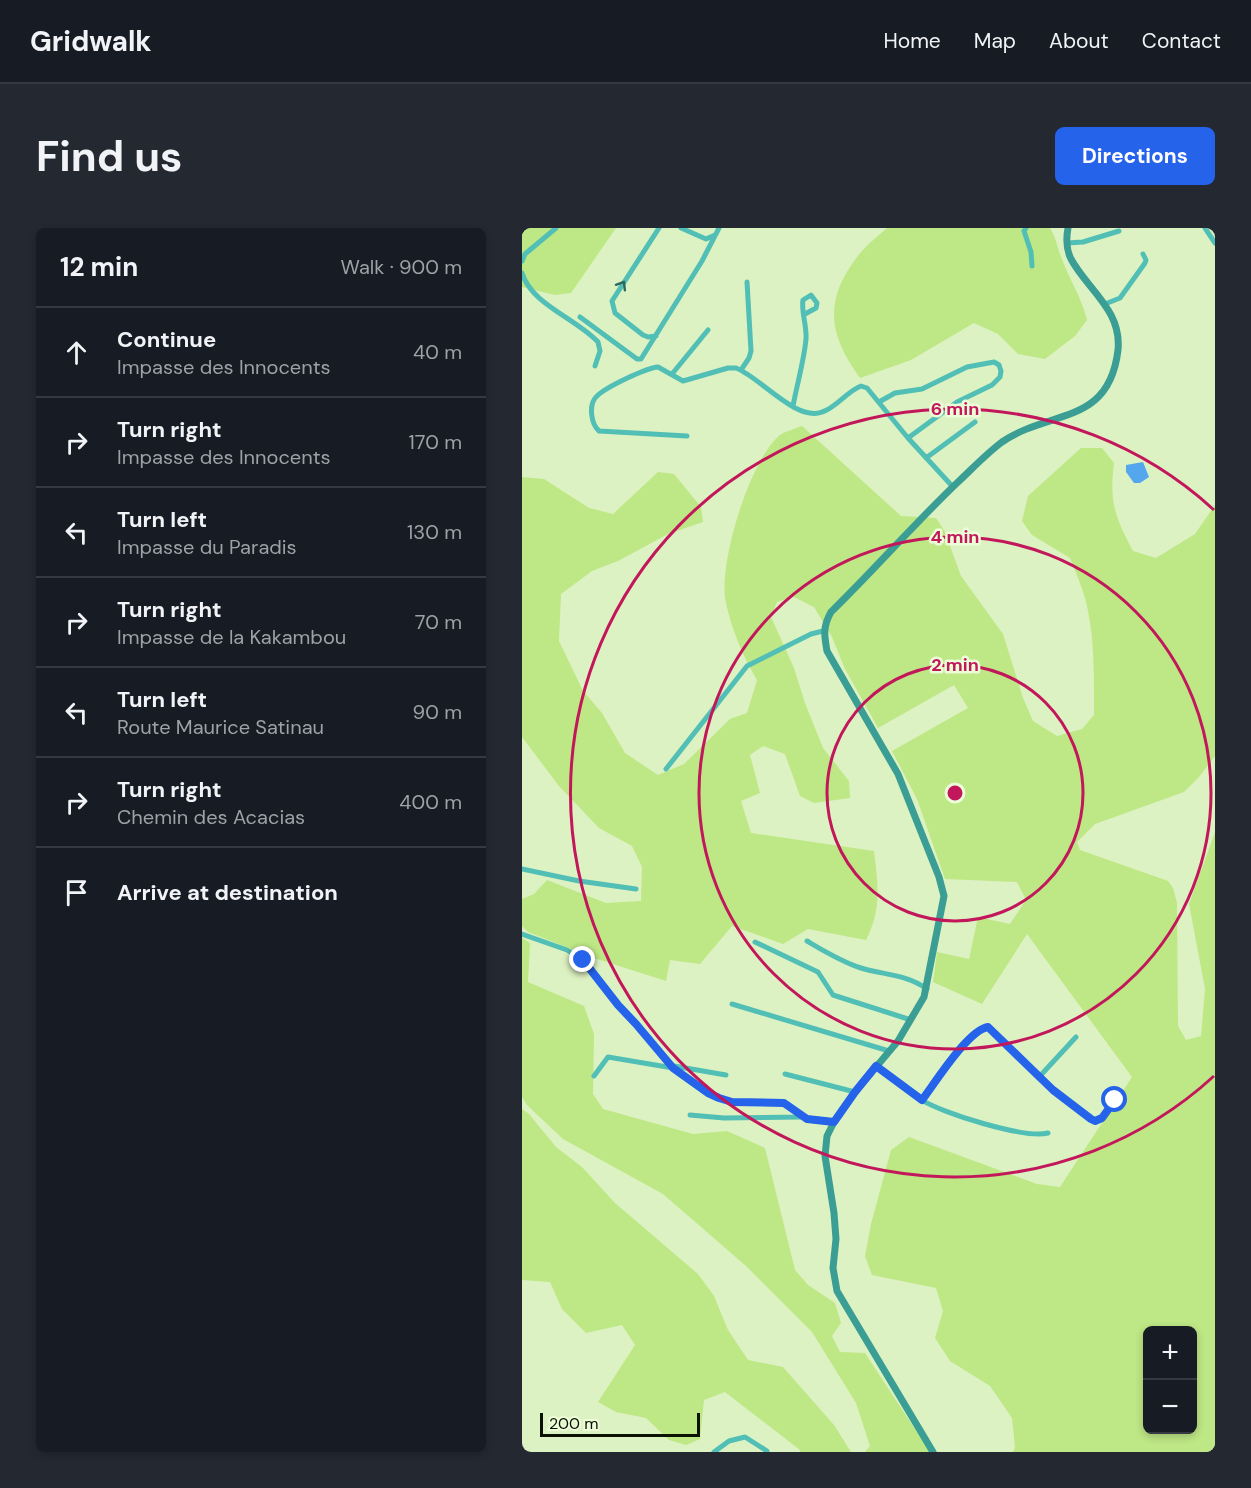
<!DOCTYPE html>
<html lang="en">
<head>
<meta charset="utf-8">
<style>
  :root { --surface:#171b24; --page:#242831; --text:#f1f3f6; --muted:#9ea1a6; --line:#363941; --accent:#2563eb }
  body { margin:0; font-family:"DM Sans",sans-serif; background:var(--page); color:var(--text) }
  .controls { position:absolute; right:18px; bottom:18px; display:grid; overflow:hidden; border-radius:9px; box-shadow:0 3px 9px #0003 }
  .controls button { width:54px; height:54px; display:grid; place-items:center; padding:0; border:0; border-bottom:2px solid var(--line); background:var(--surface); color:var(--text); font:30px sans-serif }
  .scale { position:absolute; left:18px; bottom:15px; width:160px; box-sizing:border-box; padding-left:6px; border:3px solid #0b1103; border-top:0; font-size:16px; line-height:21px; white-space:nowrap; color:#0b1103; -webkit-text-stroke:4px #ecfed7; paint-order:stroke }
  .stop { position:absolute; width:18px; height:18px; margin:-14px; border:4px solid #2563eb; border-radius:50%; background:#fff }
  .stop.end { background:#2563eb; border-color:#fff; box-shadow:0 2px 6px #0008 }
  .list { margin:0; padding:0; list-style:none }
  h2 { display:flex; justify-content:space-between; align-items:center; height:78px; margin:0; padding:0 24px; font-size:26px }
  h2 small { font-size:20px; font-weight:400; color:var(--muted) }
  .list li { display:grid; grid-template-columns:39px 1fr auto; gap:18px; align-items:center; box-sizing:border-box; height:90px; padding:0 24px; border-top:2px solid var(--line) }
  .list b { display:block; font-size:22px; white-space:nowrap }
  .list p { margin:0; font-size:20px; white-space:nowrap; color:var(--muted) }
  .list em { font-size:20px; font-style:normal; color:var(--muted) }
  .icon { flex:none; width:33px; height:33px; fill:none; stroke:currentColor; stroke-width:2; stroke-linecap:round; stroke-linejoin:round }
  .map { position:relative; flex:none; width:693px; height:1224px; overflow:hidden; border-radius:9px }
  header { display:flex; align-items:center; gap:36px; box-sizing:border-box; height:84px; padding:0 30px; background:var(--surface); border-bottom:2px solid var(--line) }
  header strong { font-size:28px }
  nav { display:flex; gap:33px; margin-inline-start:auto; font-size:21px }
  .intro { display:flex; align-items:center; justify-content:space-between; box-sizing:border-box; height:144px; padding:0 36px }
  h1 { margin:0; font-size:42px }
  .button { padding:15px 27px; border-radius:9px; background:var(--accent); color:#fff; font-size:21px; font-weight:700 }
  main { display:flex; gap:36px; padding:0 36px }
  aside { flex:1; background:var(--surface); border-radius:9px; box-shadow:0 3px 9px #0003 }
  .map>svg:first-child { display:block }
  .green { fill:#bee785; fill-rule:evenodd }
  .water { fill:#54a6ed }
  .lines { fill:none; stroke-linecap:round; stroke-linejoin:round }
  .street { stroke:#51bfb5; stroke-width:5 }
  .secondary { stroke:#3b9e95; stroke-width:7 }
  .oneway { stroke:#2e685c }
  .route { stroke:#2563eb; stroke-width:8 }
  .ring { fill:none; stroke:#c2185b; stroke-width:3 }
  .centre { fill:#c2185b; stroke:#ecfed7; stroke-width:3 }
  .ring-label { font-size:18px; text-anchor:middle; font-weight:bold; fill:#c2185b; stroke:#ecfed7; stroke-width:5; stroke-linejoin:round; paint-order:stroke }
</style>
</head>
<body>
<header>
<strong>Gridwalk</strong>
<nav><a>Home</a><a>Map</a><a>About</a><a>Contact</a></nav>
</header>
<div class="intro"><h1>Find us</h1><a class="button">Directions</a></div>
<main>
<aside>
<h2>12 min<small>Walk · 900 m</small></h2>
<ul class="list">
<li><svg class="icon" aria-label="ahead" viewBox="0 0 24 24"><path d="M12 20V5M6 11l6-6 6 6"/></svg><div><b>Continue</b><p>Impasse des Innocents</p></div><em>40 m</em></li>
<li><svg class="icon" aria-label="right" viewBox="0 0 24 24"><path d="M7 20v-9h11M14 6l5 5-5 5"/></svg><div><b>Turn right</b><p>Impasse des Innocents</p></div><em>170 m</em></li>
<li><svg class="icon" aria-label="left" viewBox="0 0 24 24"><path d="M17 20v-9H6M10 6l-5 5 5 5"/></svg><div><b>Turn left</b><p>Impasse du Paradis</p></div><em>130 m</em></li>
<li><svg class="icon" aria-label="right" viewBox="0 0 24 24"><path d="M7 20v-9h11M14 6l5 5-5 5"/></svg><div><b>Turn right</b><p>Impasse de la Kakambou</p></div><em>70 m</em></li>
<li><svg class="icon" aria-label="left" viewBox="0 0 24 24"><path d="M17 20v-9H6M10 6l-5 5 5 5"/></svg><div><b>Turn left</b><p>Route Maurice Satinau</p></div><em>90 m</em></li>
<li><svg class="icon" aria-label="right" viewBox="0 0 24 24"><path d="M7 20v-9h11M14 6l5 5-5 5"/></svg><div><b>Turn right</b><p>Chemin des Acacias</p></div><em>400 m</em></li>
<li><svg class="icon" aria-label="arrive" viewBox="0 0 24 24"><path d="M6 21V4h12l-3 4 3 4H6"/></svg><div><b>Arrive at destination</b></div></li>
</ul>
</aside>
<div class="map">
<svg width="693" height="1224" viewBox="0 0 693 1224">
  <rect width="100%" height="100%" fill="#ddf2c2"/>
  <!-- green -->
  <path class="green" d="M0,0H94L49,65L33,67L0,59Z
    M365,0H528C535,11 535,20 540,31C548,53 559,68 565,92L553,108L523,131L496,126L476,106L452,95L389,132L338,150C307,107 301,74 335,29C343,18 355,9 365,0Z
    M280,198L379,288L414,290L423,304L439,348L481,406L501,470L511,493L535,508L560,501L572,487C572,448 573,407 563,370C559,356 553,343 548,330L510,307L500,293L506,268L559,220H580L592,235C587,274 593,289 611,323L634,330L673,306L693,277V528L677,549L662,564L573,596L555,614L558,622L646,653L651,660L655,675L656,798L664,812L679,808L683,761L667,676L693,604V1224H491L493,1219L490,1190L468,1158L428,1133L413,1110L421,1083L414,1060L350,1047L343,1028L349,996L369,922L387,909L515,956L538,959L610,849L505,706L460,776L411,754L415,724L447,731L456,689L488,696L504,672L495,654L423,651L395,571L370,523L446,480L432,457L356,500L323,441L310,409L292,379L272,369L255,374L249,389L272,440L283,475L301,520L327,553L328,570L292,575L278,568L263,526L241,518L228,527L238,565L219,573L229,605L352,623C356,658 360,680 344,712L286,701L261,716L210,698L178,736L148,732L144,753L72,730L6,704L0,698V671L12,666L25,652L84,675L119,673L120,639L110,618L77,600L37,558L0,509V249L22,251L67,280L91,286L136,244L152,246L179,279L181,294L146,306L96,333L70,343L39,366L37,413L61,463L80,485L103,525L136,547L162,536L208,491L225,485L235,452C221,428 210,403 204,375C195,338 228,231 258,207C264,203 273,201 280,198ZM626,1102H670V1202H626Z
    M0,710L8,715L6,754L62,778L72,806L71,866L81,881L171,906L205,903L243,920L273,1042L286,1057L313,1075L319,1095L310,1108L318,1124L343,1125L408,1224H343L348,1218L334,1175L290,1104L224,1038L141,966L41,911L5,877L0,869Z
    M0,881L7,886L34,919L60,939L93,975L176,1046L192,1068L206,1102L226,1132L261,1139L312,1197L329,1224H278V1222L203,1164L182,1172L178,1211L164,1217L147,1212L124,1190L94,1184L76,1174L113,1117L100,1097L64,1105L40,1081L28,1054L0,1052Z"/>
  <!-- water -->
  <path class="water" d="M621,234L627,249L618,255H612L604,244V237Z"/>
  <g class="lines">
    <!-- street -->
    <path class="street" d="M159,0L184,11L193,7
      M504,0L502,3L509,24L510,38
      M683,0L693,15
      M545,15L561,14L597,3
      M0,33L3,26L34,0
      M0,45C9,76 55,91 76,114L78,123L73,138
      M583,76L598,70L623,35L624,32L621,26
      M58,89L115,131H119L180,33L197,0
      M134,108L126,109L121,107L93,85L90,73L137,0
      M219,142L227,130L229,123L225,54
      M150,146L186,102
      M357,174L373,165L400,161L445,139L472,134L477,137L479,143L478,149L470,157L435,174L386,210
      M271,178C275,156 282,133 284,111C285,98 279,84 281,72L289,67L295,75L294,80L283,86
      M165,208L77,203C69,196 66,176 75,168C84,159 124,140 136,139L161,153L206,140H214C238,149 274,194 300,184C314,180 324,164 339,158L345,160L386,210L431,259
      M404,230L453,194
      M144,541L225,438L289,406L301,403
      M0,641L57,653L114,661
      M0,706L45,722L61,732L96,777L114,796L151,840L186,865L197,870L210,874L262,875L285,891L312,894
      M285,713C302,723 320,734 339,740C362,747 384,746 405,761
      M233,714L296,744L311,767L389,792
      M210,776L367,823
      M152,838L204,847
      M354,838C369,849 383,861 398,871C419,885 503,911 526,905
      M263,846L333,864
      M72,848L86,829L151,840
      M518,848L554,809
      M400,872C413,855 446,802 466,799L531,862L569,891L573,893L580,890L593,872
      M168,887L202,890L281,889
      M192,1224L207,1213L223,1209L245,1223"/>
    <!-- secondary -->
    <path class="secondary" d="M411,1224L315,1063L311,1040L314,1011L312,985L303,928L305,908L312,894L333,864L376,813L402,769L422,668L417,649L376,546L305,423C302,407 301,398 309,384C352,342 392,296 436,254C450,241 464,226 480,214C528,181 587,198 596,122C600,82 565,61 549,31C544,21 544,11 546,0"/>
  </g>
  <!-- one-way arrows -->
  <defs><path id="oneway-chevron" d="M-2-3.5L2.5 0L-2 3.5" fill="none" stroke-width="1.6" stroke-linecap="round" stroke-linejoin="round" transform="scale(1.5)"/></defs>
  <use class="oneway" href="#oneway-chevron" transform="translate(100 57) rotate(-58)"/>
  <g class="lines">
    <!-- route -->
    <path class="route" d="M61,732L96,777L114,796L151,840L186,865L197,870L210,874L262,875L285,891L312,894L333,864L354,838L400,872C413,855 446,802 466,799L531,862L569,891L573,893L580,890L593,872"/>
  </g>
  <!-- distance rings -->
  <g class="ring">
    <circle cx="433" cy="565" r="128"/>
    <circle cx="433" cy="565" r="256"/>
    <path d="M692 848A384 384 0 1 1 692 282"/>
  </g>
  <circle cx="433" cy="565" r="9" class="centre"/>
  <g class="ring-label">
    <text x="433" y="187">6 min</text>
    <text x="433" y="315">4 min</text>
    <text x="433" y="443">2 min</text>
  </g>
</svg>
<div class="controls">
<button>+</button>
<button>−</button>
</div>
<div class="scale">200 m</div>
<div class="stop" style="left:593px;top:872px"></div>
<div class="stop end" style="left:61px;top:732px"></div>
</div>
</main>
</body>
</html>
